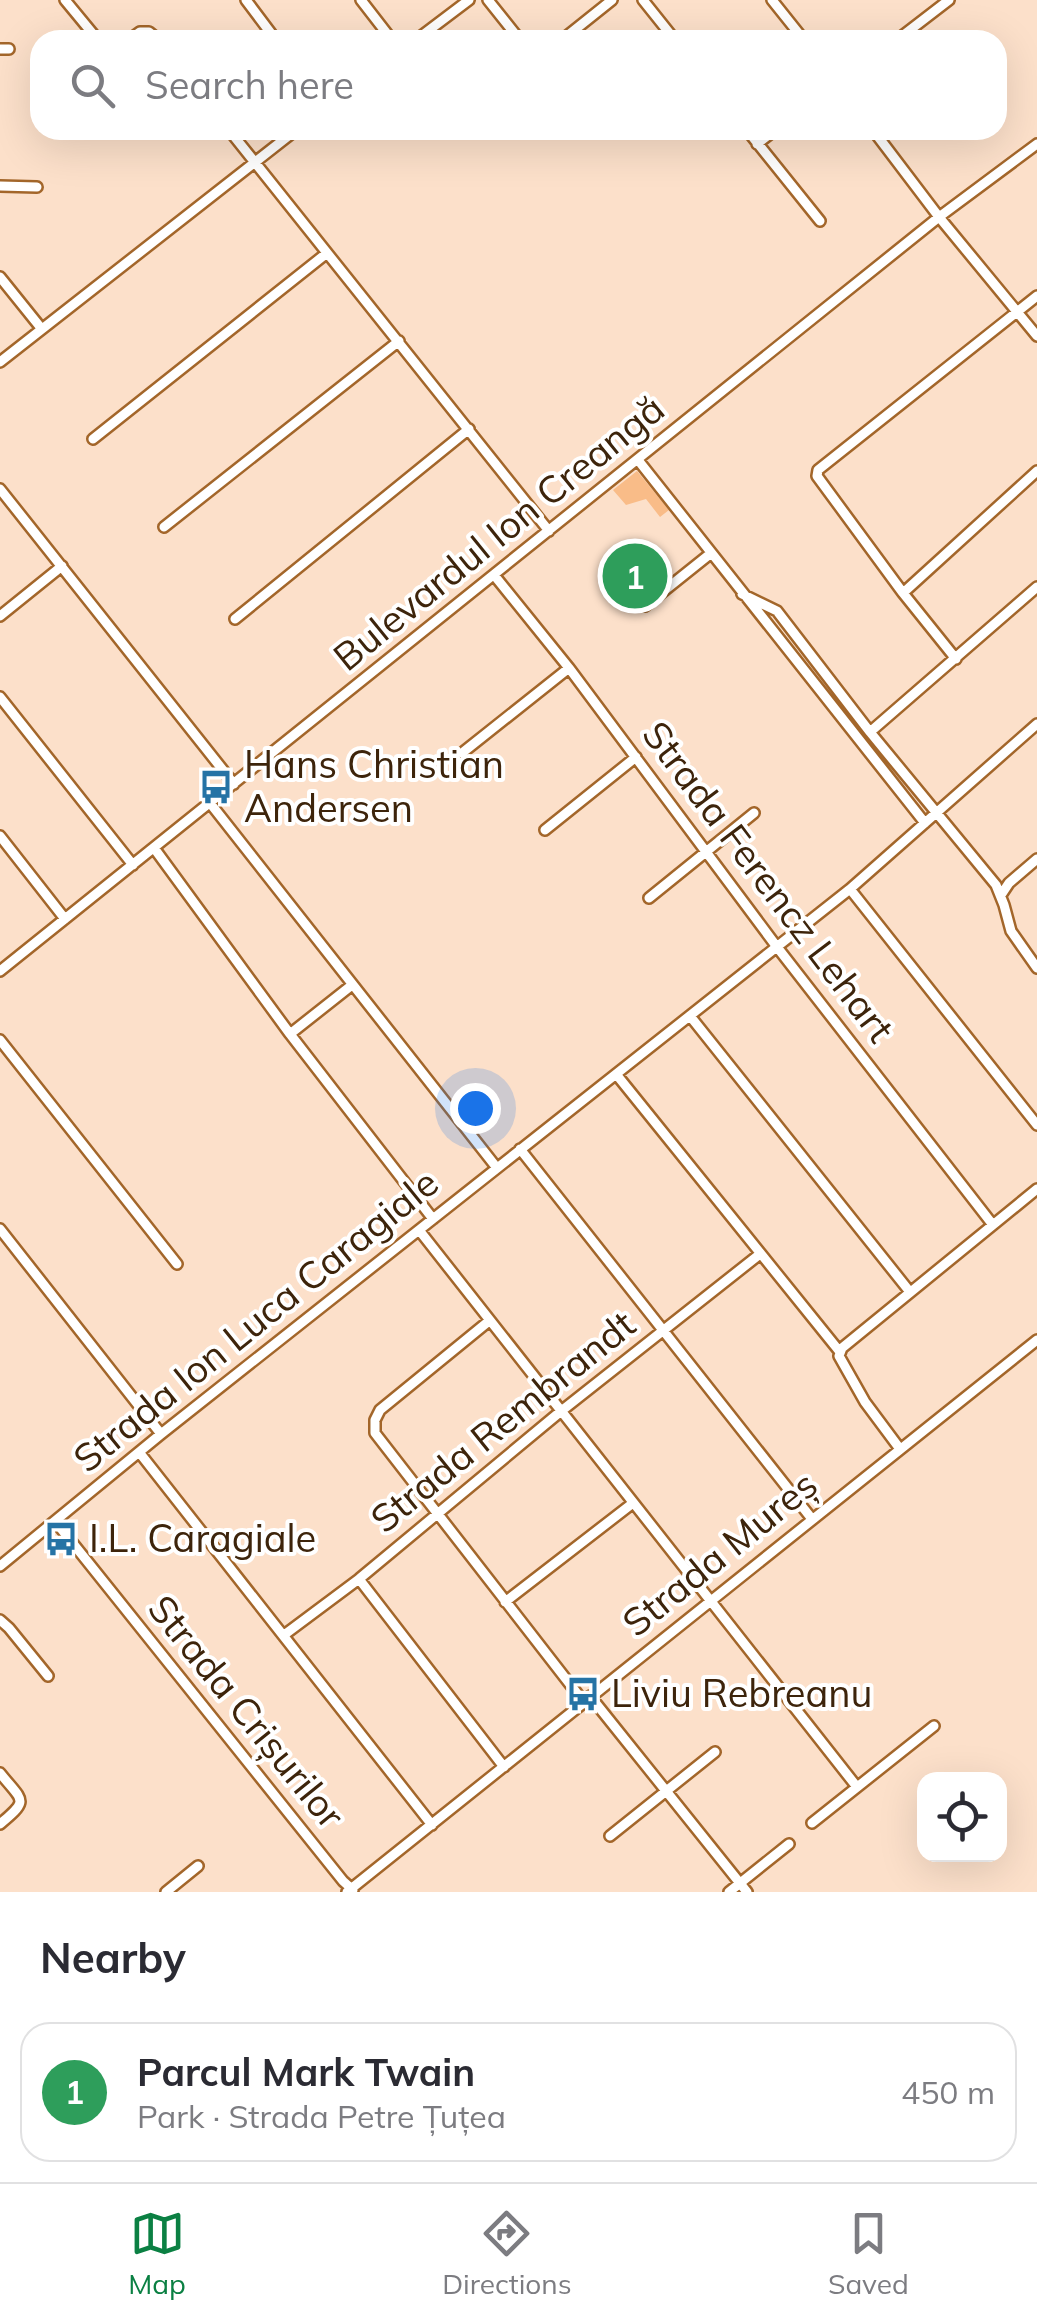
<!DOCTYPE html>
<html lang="en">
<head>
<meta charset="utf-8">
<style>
  :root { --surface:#fff; --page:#f7f7f7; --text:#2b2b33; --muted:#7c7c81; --line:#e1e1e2; --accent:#0b8043 }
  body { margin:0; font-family:Mulish,sans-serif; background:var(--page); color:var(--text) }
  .controls { position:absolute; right:30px; bottom:30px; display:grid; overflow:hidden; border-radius:20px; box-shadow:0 10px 40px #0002 }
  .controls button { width:90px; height:90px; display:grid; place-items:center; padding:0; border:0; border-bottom:2px solid var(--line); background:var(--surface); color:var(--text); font:50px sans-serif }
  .you { position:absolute; left:475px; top:1108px; width:35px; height:35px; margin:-25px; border:8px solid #fff; border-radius:50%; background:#1a73e8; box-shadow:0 0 0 15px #1a73e833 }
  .badge { display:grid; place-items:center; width:65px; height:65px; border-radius:50%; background:var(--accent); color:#fff; font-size:32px; font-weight:700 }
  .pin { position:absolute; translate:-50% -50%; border:5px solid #fff; box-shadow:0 2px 10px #0006 }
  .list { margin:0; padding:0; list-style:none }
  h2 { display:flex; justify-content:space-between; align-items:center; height:130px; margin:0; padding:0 40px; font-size:42px }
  h2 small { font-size:32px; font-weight:400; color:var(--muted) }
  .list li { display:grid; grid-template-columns:65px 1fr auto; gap:30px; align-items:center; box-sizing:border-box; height:140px; margin:0 20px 20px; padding:0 20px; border:2px solid var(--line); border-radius:30px }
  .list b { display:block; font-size:38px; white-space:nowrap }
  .list p { margin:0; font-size:32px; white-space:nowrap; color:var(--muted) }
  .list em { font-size:32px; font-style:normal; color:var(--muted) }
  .icon { flex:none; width:55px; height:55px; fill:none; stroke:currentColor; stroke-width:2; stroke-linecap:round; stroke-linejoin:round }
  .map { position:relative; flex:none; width:1037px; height:1892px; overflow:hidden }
  .search { position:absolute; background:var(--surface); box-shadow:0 10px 40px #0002; left:30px; right:30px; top:30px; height:110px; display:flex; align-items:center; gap:25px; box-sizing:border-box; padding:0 35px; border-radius:30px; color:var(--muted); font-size:38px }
  .sheet { height:290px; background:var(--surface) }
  nav { display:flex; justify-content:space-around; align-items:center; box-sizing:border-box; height:140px; border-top:2px solid var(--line); background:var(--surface); font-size:28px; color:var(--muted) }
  nav a { display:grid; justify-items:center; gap:5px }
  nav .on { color:var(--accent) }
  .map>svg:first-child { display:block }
  .green { fill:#f9bc88 }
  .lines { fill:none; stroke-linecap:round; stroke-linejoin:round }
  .minor-casing { stroke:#a3662a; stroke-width:14 }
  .minor { stroke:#fff; stroke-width:9 }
  .labels { text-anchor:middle; stroke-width:8; stroke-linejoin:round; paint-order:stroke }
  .street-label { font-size:38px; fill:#3d240b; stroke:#fff }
  .poi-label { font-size:38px; fill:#3d240b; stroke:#fff; text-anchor:start }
</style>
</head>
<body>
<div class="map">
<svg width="1037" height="1892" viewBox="0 0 1037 1892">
  <rect width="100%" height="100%" fill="#fce0ca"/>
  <!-- green -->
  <path class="green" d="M637,471L669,510L660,517L646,499L626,505L613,490Z
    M633,554L656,582L637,597L615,569Z"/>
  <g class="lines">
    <!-- minor casing -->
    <g class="minor-casing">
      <path id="minor" d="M65,0L98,40
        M246,0L276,40
        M361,0L392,40
        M488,0L520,40
        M643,0L675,40
        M772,0L804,40
        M129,40L140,32H149L159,40
        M416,40L469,0
        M562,40L612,0
        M897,40L949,0
        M0,49H9
        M229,130L549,531
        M747,130L820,221
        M873,130L939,217L1037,336
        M757,144L775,130
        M0,186L37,187
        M0,277L41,328
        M0,362L296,130
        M93,439L327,253
        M638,460L925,823
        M0,489L234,784
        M164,527L399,341
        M494,575L569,668L777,947L993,1225
        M903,593L1037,471
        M742,594L777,611L870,732L996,885L1004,905L1011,931L1037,968
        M645,606L710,554
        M0,616L62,566
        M235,619L469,429
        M956,659L903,593L817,476L818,470L1037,296
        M0,697L133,865
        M870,732L1037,587
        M462,753L569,668
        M210,803L497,1168
        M545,830L636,757
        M0,836L65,919
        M154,848L290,1034L433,1219
        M850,889L1037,1125
        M1001,895L1009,883L1037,859
        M649,898L754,813
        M0,971L939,217L1037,144
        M690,1016L910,1292
        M290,1034L352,985
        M0,1040L177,1264
        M616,1074L840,1352
        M520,1149L812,1519
        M0,1229L161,1434
        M419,1230L857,1787
        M489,1321L380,1410L375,1420V1433L583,1701
        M900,1449L865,1402L839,1356L842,1348L1037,1189
        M139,1452L432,1825
        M55,1521L343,1881L353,1890
        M0,1566L161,1434L850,889L1037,724
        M359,1579L504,1767
        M505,1602L633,1503
        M0,1620L9,1628L48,1676
        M284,1635L359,1579L560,1412L760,1254
        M590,1696L747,1892
        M0,1773C23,1802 30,1799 0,1824
        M812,1823L934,1726
        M610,1836L715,1752
        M166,1892L198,1866
        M347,1892L1037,1340
        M729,1892L789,1844"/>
    </g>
    <!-- minor -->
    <use href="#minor" class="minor"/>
  </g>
  <!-- icons -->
  <defs>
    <g id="bus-bare" transform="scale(2.7)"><path d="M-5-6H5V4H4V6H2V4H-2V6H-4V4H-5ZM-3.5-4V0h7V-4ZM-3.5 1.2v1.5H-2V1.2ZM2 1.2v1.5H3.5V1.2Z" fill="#2573a5" stroke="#fff" stroke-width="2.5" paint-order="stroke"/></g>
  </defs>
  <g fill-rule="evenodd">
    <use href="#bus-bare" x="216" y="787"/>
    <use href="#bus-bare" x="61" y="1539"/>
    <use href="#bus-bare" x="583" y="1694"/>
  </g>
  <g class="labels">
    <!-- street labels -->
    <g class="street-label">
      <text transform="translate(499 533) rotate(-39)" y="13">Bulevardul Ion Creangă</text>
      <text transform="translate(768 882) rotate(53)" y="13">Strada Ferencz Lehart</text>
      <text transform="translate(256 1321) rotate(-39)" y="13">Strada Ion Luca Caragiale</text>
      <text transform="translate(503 1422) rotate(-39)" y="13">Strada Rembrandt</text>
      <text transform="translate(720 1554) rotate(-39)" y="13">Strada Mureș</text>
      <text transform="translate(246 1712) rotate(51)" y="13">Strada Crișurilor</text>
    </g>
    <!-- poi labels -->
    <g class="poi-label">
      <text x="244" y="778">Hans Christian<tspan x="244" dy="44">Andersen</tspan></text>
      <text x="89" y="1552">I.L. Caragiale</text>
      <text x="611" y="1707">Liviu Rebreanu</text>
    </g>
  </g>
</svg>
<div class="controls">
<button><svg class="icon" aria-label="locate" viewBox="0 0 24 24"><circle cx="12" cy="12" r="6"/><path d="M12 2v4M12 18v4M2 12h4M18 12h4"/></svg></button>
</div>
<div class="you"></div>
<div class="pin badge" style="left:635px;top:576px;background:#2e9e5b">1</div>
<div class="search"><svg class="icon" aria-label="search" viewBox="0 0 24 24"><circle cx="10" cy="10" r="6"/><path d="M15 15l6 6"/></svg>Search here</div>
</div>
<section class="sheet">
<h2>Nearby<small></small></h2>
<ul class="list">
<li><span class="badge" style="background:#2e9e5b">1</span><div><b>Parcul Mark Twain</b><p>Park · Strada Petre Țuțea</p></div><em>450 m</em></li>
</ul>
</section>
<nav>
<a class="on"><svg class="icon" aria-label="map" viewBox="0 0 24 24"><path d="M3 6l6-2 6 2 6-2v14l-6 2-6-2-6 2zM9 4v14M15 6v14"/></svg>Map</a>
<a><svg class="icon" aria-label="directions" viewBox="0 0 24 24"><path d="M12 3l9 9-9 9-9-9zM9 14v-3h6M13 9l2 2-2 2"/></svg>Directions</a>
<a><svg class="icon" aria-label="saved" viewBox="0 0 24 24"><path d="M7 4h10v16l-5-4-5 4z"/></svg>Saved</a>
</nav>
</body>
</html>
